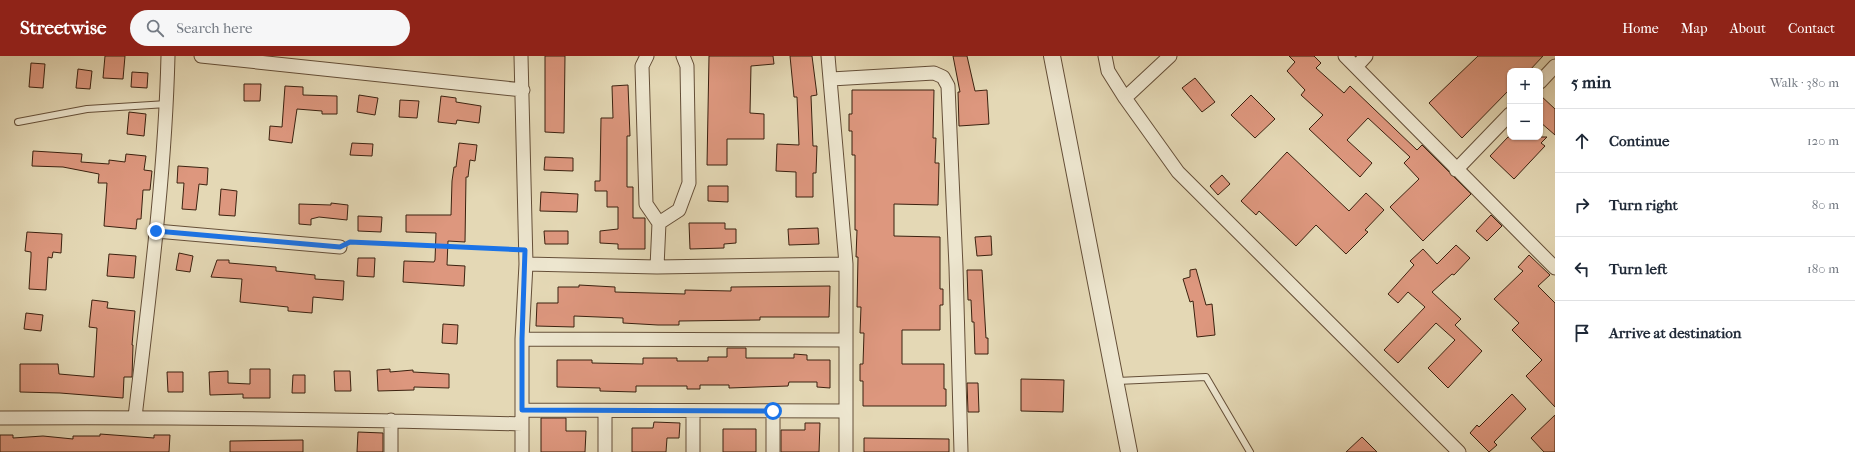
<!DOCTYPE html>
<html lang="en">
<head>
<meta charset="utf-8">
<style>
  :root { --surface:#fff; --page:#f6f6f7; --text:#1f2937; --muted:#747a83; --line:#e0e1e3; --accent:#8f2418 }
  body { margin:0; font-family:"IM FELL French Canon",serif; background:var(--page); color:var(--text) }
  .controls { position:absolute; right:12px; top:12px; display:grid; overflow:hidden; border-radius:8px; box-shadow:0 1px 3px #0004 }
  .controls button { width:36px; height:36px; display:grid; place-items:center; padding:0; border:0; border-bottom:1px solid var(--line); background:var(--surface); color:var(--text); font:20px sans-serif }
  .stop { position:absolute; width:12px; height:12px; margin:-9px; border:3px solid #1a73e8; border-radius:50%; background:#fff }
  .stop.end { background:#1a73e8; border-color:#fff; box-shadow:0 1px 4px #0008 }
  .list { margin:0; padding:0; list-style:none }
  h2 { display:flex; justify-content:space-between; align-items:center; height:52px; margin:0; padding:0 16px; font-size:17px }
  h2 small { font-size:13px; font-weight:400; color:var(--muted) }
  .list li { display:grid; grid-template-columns:26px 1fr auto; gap:12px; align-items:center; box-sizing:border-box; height:64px; padding:0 16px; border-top:1px solid var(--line) }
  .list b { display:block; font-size:15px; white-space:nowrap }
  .list em { font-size:13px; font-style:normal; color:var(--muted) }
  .icon { flex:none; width:22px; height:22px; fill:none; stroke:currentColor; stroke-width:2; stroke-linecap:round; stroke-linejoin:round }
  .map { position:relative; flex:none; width:1555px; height:396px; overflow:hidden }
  header { display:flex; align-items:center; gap:24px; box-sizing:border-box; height:56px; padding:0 20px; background:var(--accent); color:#fff }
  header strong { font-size:19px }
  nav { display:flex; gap:22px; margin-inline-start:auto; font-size:14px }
  .search { width:280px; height:36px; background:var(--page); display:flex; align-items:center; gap:10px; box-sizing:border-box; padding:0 14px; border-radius:22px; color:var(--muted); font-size:15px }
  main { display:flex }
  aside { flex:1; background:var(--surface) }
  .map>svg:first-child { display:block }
  .building { fill:#dd977e; stroke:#3b210f }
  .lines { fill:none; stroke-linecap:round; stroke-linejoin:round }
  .service-casing { stroke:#654f38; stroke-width:8 }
  .minor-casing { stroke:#654f38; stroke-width:15 }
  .tertiary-casing { stroke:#654f38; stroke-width:18 }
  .path { stroke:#3b210f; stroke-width:2.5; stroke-dasharray:3 2; stroke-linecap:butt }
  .service { stroke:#ede6cf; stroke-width:6 }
  .minor { stroke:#ede6cf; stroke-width:13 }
  .tertiary { stroke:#ede6cf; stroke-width:16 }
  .route { stroke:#1a73e8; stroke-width:5 }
</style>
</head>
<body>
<header>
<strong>Streetwise</strong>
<div class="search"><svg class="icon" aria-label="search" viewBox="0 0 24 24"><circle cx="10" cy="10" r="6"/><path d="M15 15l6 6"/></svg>Search here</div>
<nav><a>Home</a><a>Map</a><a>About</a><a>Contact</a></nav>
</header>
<main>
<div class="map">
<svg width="1555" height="396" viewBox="0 0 1555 396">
  <rect width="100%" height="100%" fill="#e4d8b5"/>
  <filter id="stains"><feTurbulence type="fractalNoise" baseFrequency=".005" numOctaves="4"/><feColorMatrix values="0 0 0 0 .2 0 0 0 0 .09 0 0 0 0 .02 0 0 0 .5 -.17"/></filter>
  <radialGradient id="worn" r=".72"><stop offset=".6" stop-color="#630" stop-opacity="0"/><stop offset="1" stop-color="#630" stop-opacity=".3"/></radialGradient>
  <!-- building -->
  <path class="building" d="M105,0H125L123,23L103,22Z
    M545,0H565L564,77L545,76Z
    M709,0H773L774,8L751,10L750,57L764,58V83H727V109H707Z
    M790,0H812L817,39L811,40L813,90H817L816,117H813V141H796V116L776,115L777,88L799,89L797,41H794Z
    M953,0H967L975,35L987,34L989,68L959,70L958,36H960Z
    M1289,0H1314L1321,7L1316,12L1344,37L1350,30L1417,94L1422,89L1471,138L1423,185L1390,151L1419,123L1404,107L1410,101L1368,62L1347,84L1372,107L1360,121L1309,73L1323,59L1301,39L1305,34L1287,15L1295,6Z
    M1478,0H1543L1529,15H1510V33L1462,82L1429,47Z
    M31,7L45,8L43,32L29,31Z
    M78,13L92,15L90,33L76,32Z
    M132,16L148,17L147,32L131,31Z
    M1195,22L1215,46L1202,56L1182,32Z
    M244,28H261L260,45H244Z
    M628,29L630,80H627V131H633V162H645V193H618V188L600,187V175L618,173V151H607V135H595V125H600L601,62H613L612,30Z
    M285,30L303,31V39L337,40V58H322V55L297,53L292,87L269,84L270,70L282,71Z
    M852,34H934L933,82H936L935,107H939L938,149L894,148V180L940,181V233H943V249H940V274H902V308H944V333H946V350H863V325H860V308H863L864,277H860L861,251H857L858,201H856L857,174H855V99H852V75H849V58H852Z
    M359,39L378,42L375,59L357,56Z
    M1251,39L1275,63L1255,82L1231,59Z
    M1540,39L1555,53V79L1540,66Z
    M441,40L456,42V46L481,50L479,67L457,64L456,68L438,66Z
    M400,44L419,45L417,62L399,61Z
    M129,56L146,58L144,80L127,78Z
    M1508,81H1547L1541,87L1545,90L1514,123L1490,100Z
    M352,87L373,88L372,100L350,99Z
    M459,87L477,89L475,105L470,104L468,121H466L465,186L448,185L447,209L465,210L464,230L403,226L404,205L434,206L435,204L436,177L406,176V159H451L452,125L454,111H456Z
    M33,95L82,98L81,106L109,108V104L125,106L126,98L146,100L144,114L152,115L150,134H143L141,163H137L136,173L104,170L107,127H98L99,118L63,111L32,110Z
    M1287,96L1349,155L1366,137L1384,154L1365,174L1368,176L1346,198L1316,169L1296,190L1259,155L1256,159L1241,145Z
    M545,101L573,102V115L544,114Z
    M178,110L208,112L207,129L199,128L196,154L182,153L184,127H177Z
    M1222,119L1230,128L1218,139L1210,130Z
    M708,130H728V146L708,145Z
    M221,133L237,135L235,160L219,159Z
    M541,136L578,138L577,156L540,155Z
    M331,147L348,149L347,164L319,161L311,163V169L299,168V148L331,149Z
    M1491,159L1502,170L1487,185L1476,175Z
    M358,160L382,161L381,176L358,175Z
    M689,167H725V173H736V187L724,188V192L690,193Z
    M818,172L819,188L789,189L788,173Z
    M544,175H568V188H545Z
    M27,176L62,178L61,197L53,196L52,202L48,201L46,234L29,233L31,200V196L25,195Z
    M991,180L992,199L977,200L975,181Z
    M1456,189L1470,202L1454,219L1452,218L1432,236L1461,263L1455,269L1482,295L1448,332L1428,312L1455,284L1436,267L1398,307L1384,294L1425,251L1408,236L1398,247L1388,238L1414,209L1410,205L1423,193L1437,208Z
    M179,197L193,200L190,216L176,214Z
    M109,198L136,200L134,222L107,220Z
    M1529,199L1550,219L1538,230L1555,247V351L1526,320L1542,304L1512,274L1519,267L1494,243L1523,215L1518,211Z
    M358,202H375L374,221L357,220Z
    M217,204H229V207L276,211V215L315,219V223L344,225L343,244L313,241L312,257L288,255V251L240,246L242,223L211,221Z
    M1196,213L1206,249L1212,248L1215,279L1197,281L1193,245L1190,246L1183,223L1190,221V214Z
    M967,214H982L986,282H988V298H975L974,266H972L971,244H968Z
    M579,229L615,231V236L685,238V234L731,235V231L830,230L829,261H760V264L679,265V269H658L623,267V262L574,260V271L536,270L537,247H558V231H579Z
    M92,244L108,246L107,252L135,255L132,289H133L132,321H124L123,342L60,337L20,336V308H58L59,318L94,321L97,272L89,271Z
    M26,257L43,259L41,275L24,273Z
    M443,268L458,269L457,288L442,287Z
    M727,292H746V302H794V298L807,299V304H830V332L817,331V326H789L788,330L729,332V329H700V333H687V330H636V336L600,335V332L557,331V304H592V307L643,308V302H677V305H708V301H727Z
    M250,313H270V342H243V338L210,339L209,316L228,315V327L250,328Z
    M390,313V316L413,314V316L449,318V332L414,331V334L378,335L377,314Z
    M334,315H350L351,335H335Z
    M167,316H183V336H168Z
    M293,319H305V337H292Z
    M1021,323L1064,324L1063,356L1021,355Z
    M967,327H978L979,356H968Z
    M1512,338L1526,353L1494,386L1497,389L1489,396L1470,377L1477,369L1479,371Z
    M1555,359V396H1544L1531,382Z
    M541,362H566V375H586L585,396H541Z
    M654,366L680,367L679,382H667L666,396H632V372H653Z
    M805,367H820L819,396H781V374H805Z
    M723,373H756V396H723Z
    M358,376L383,377V396H357Z
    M100,378L154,382V379H170L169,396H0V379H13V382L43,380L73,383V380H100Z
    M1362,381L1377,396H1346Z
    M864,382L949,383V396H864Z
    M303,384V396H230V385Z"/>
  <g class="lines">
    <!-- service casing -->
    <g class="service-casing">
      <path id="service" d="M18,66L87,53L167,48
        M1117,325L1206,321L1250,396"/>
    </g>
    <!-- minor casing -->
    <g class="minor-casing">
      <path id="minor" d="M201,0L523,34
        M521,0L526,208L522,283V396
        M647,0L642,10L646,148L659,167L657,211
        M828,0L846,208V396
        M1105,0L1108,15L1125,42L1178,116L1459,396
        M1345,0L1555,212
        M1356,11L1366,0
        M831,23L934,17L943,21L948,30L956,211L961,396
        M1540,26L1555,10
        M1125,42L1170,0
        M1456,114L1510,58
        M659,167L679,154L689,127L687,10L683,0
        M156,175L340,191
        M526,208L657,211L846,208
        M522,283L846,284
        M522,354L845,355
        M135,361C149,241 165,121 168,0
        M0,362C174,361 348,363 522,368
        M391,364V396
        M605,396V355
        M693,396V355
        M773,396V355"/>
    </g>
    <!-- tertiary casing -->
    <g class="tertiary-casing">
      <path id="tertiary" d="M1052,0L1129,396"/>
    </g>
    <!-- path -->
    <path class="path" d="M352,186L513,194"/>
    <!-- service -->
    <use href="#service" class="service"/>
    <!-- minor -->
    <use href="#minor" class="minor"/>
    <!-- tertiary -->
    <use href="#tertiary" class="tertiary"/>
  </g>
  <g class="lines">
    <!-- route -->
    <path class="route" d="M156,175L340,191L350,186L525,194L522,283V354L773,355"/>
  </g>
  <rect width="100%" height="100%" filter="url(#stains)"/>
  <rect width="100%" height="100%" fill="url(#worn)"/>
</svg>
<div class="controls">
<button>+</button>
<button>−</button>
</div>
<div class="stop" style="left:773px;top:355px"></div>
<div class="stop end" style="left:156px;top:175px"></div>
</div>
<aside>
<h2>5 min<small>Walk · 380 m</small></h2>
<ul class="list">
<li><svg class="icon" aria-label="ahead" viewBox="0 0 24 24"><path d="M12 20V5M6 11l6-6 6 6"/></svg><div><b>Continue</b></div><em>120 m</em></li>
<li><svg class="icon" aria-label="right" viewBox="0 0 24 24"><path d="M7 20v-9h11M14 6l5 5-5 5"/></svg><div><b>Turn right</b></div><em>80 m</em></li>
<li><svg class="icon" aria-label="left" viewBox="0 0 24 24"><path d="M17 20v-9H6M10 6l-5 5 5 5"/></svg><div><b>Turn left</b></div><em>180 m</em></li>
<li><svg class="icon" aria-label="arrive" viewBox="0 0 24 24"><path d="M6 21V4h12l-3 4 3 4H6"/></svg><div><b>Arrive at destination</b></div></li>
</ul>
</aside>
</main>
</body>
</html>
